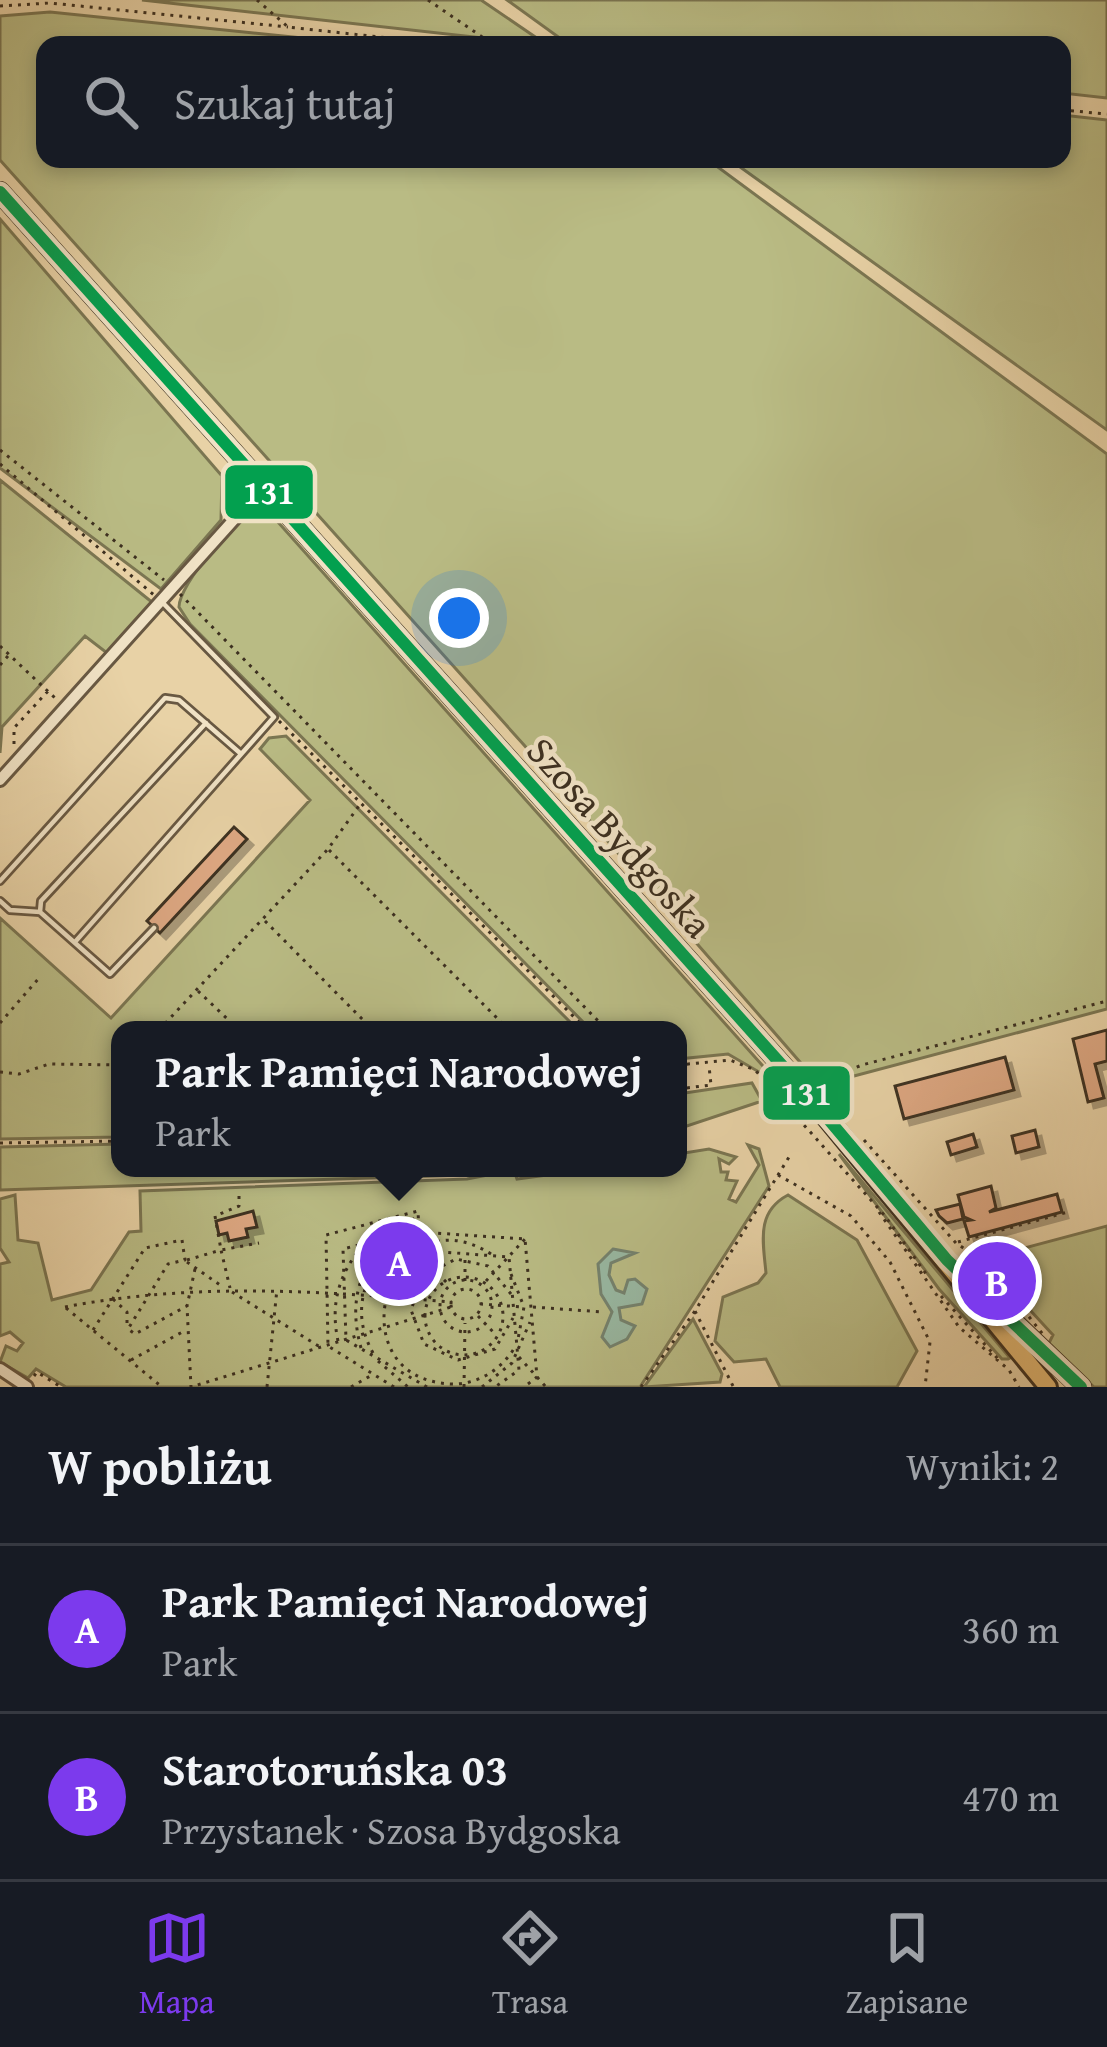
<!DOCTYPE html>
<html lang="pl">
<head>
<meta charset="utf-8">
<style>
  :root { --surface:#171b24; --page:#242831; --text:#f1f3f6; --muted:#9ea1a6; --line:#363941; --accent:#7c3aed }
  body { margin:0; font-family:"Gentium Book Plus",serif; background:var(--page); color:var(--text) }
  .you { position:absolute; left:459px; top:618px; width:42px; height:42px; margin:-30px; border:9px solid #fff; border-radius:50%; background:#1a73e8; box-shadow:0 0 0 18px #1a73e833 }
  .badge { display:grid; place-items:center; width:78px; height:78px; border-radius:50%; background:var(--accent); color:#fff; font-size:39px; font-weight:700 }
  .pin { position:absolute; translate:-50% -50%; border:6px solid #fff; box-shadow:0 3px 12px #0006 }
  .popup { position:absolute; left:111px; top:1021px; width:576px; height:156px; box-sizing:border-box; display:grid; place-content:center; border-radius:24px; background:var(--surface); filter:drop-shadow(0 3px 9px #0005); font-size:39px; white-space:nowrap; color:var(--muted) }
  .popup b { font-size:45px; color:var(--text) }
  .popup::after { content:''; position:absolute; left:50%; top:100%; margin-left:-24px; border:24px solid transparent; border-top-color:var(--surface) }
  .list { margin:0; padding:0; list-style:none }
  h2 { display:flex; justify-content:space-between; align-items:center; height:156px; margin:0; padding:0 48px; font-size:51px }
  h2 small { font-size:39px; font-weight:400; color:var(--muted) }
  .list li { display:grid; grid-template-columns:78px 1fr auto; gap:36px; align-items:center; box-sizing:border-box; height:168px; padding:0 48px; border-top:3px solid var(--line) }
  .list b { display:block; font-size:45px; white-space:nowrap }
  .list p { margin:0; font-size:39px; white-space:nowrap; color:var(--muted) }
  .list em { font-size:39px; font-style:normal; color:var(--muted) }
  .icon { flex:none; width:66px; height:66px; fill:none; stroke:currentColor; stroke-width:2; stroke-linecap:round; stroke-linejoin:round }
  .map { position:relative; flex:none; width:1107px; height:1387px; overflow:hidden }
  .search { position:absolute; background:var(--surface); box-shadow:0 6px 18px #0003; left:36px; right:36px; top:36px; height:132px; display:flex; align-items:center; gap:30px; box-sizing:border-box; padding:0 42px; border-radius:24px; color:var(--muted); font-size:45px }
  .sheet { height:492px; background:var(--surface) }
  nav { display:flex; justify-content:space-around; align-items:center; box-sizing:border-box; height:168px; border-top:3px solid var(--line); background:var(--surface); font-size:33px; color:var(--muted) }
  nav a { display:grid; justify-items:center; gap:6px }
  nav .on { color:var(--accent) }
  .map>svg:first-child { display:block }
  .green { fill:#b9bb84; stroke:#7b7652; stroke-width:3 }
  .water { fill:#98b8a2; stroke:#74826e; stroke-width:3 }
  .building { fill:#dea883; stroke:#3d3020; stroke-width:3; filter:url(#shadow) }
  .lines { fill:none; stroke-linecap:round; stroke-linejoin:round }
  .service-casing { stroke:#685842; stroke-width:10 }
  .minor-casing { stroke:#685842; stroke-width:16 }
  .primary-casing { stroke:#3d3020; stroke-width:22 }
  .path { stroke:#3d3020; stroke-width:3; stroke-dasharray:3 6; stroke-linecap:butt }
  .service { stroke:#f0e2c5; stroke-width:4.5 }
  .minor { stroke:#f0e2c5; stroke-width:10 }
  .primary { stroke:#e4b973; stroke-width:16 }
  .bus-1-casing { stroke:#f0e2c5; stroke-width:21 }
  .bus-1 { stroke:#03a04f; stroke-width:12 }
  .labels { text-anchor:middle; stroke-width:9; stroke-linejoin:round; paint-order:stroke }
  .street-label { font-size:39px; fill:#3d3020; stroke:#f0e2c5 }
  .line-badge { stroke:#f0e2c5; stroke-width:4.5 }
  .badge-label { font-size:33px; text-anchor:middle; font-weight:bold; fill:#fff }
</style>
</head>
<body>
<div class="map">
<svg width="1107" height="1387" viewBox="0 0 1107 1387">
  <defs>
    <filter id="shadow"><feDropShadow dx="6" dy="6" stdDeviation="0" flood-color="#0004"/></filter>
  </defs>
  <rect width="100%" height="100%" fill="#e8d2a6"/>
  <filter id="stains"><feTurbulence type="fractalNoise" baseFrequency=".00167" numOctaves="4"/><feColorMatrix values="0 0 0 0 .2 0 0 0 0 .09 0 0 0 0 .02 0 0 0 .5 -.17"/></filter>
  <radialGradient id="worn" r=".72"><stop offset=".6" stop-color="#630" stop-opacity="0"/><stop offset="1" stop-color="#630" stop-opacity=".3"/></radialGradient>
  <!-- green -->
  <path class="green" d="M142,0H481L547,45Z
    M507,0H1107V98L1062,93V45H585L568,44Z
    M50,12L371,45H45V159H707L1107,454V1009L820,1085L524,745L0,160V16Z
    M1062,115L1107,120V430L729,159H1062Z
    M0,219L222,476L221,520L161,589L0,468Z
    M0,480L153,603L107,653L85,636L2,727L0,753Z
    M258,508L269,512L778,1083L728,1054L678,1059V1030H591L190,624L179,607C179,584 238,515 258,508Z
    M286,736L578,1030H120V1137L0,1139V918L111,1018L310,800L260,749L269,738Z
    M752,1083L762,1101L678,1129V1094Z
    M120,1144V1168H496L463,1175L0,1190V1147Z
    M748,1145L759,1149L769,1186L640,1387H66L36,1369L28,1378L0,1362L6,1346L17,1351L23,1343L10,1332L0,1336V1264L9,1262L0,1248V1199L15,1195L18,1240L38,1243L52,1300L91,1290L129,1232L141,1231L140,1191L467,1179L514,1170L517,1179L598,1168H678V1154L709,1149L736,1157L729,1164L719,1159L721,1172H728L726,1180L737,1181L729,1199L736,1202L759,1165Z
    M839,1154L1010,1358L1008,1359H1002L939,1289Z
    M788,1195L857,1240L917,1351L897,1387H780L766,1359L734,1362L715,1341L723,1297L758,1283L766,1273C763,1241 756,1212 788,1195Z
    M1107,1226V1387H1094L1048,1345L1053,1335L983,1259Z
    M693,1319L722,1374L720,1382L644,1387Z"/>
  <!-- water -->
  <path class="water" d="M613,1249L635,1253L611,1263L609,1275L616,1290L624,1293L628,1280L635,1279L647,1289L642,1304L619,1308L621,1320L635,1326L627,1339L610,1347L602,1337L612,1312L601,1294L598,1264Z"/>
  <!-- building -->
  <path class="building" d="M234,827L247,839L160,933L147,921Z
    M1107,1030V1061L1095,1064L1104,1098L1088,1102L1073,1039Z
    M1005,1057L1014,1090L904,1119L895,1086Z
    M1035,1130L1039,1147L1016,1153L1012,1136Z
    M973,1134L977,1147L951,1155L947,1142Z
    M991,1186L996,1208L989,1212L1057,1194L1062,1212L969,1237L964,1221L971,1220L964,1217L958,1195Z
    M960,1204L963,1219L947,1223L939,1216L936,1210Z
    M253,1211L257,1227L246,1229L248,1237L229,1241L227,1233L219,1235L216,1221Z"/>
  <g class="lines">
    <!-- service casing -->
    <g class="service-casing">
      <path id="service" d="M0,881L165,698L179,700L240,753
        M0,901L10,910L40,912L110,974L154,928
        M40,912L41,901L206,723
        M75,942L274,717L162,602"/>
    </g>
    <!-- minor casing -->
    <g class="minor-casing">
      <path id="minor" d="M0,780L265,485
        M0,1369L27,1387"/>
    </g>
    <!-- primary casing -->
    <g class="primary-casing">
      <path id="primary" d="M0,192L797,1082L1048,1387
        M965,1276L1081,1387"/>
    </g>
    <!-- path -->
    <path class="path" d="M257,0L288,27L452,45
      M428,0L494,45
      M0,6L50,3L288,27
      M1062,110L1107,114
      M0,450L164,580
      M0,464L154,595
      M180,594L607,1030
      M0,646L55,698
      M0,665L8,656
      M279,721L587,1030
      M14,744V728L48,691
      M329,850L509,1030
      M265,921L373,1030
      M198,991L239,1030
      M0,1023L39,978
      M159,1030L328,849L361,803
      M678,1065L730,1060L755,1070L885,1216L929,1278
      M0,1072L19,1074L49,1064L120,1065
      M815,1084L862,1065L1107,1001
      M678,1089L711,1085L709,1066
      M864,1140L956,1243L988,1265L1045,1337
      M0,1143L120,1141
      M778,1175L851,1216L890,1262L930,1342L925,1387
      M239,1196V1206L215,1216L221,1250L259,1243
      M879,1212L959,1327L1009,1370L1019,1387
      M989,1236L992,1248
      M371,1239L416,1218
      M958,1242L1068,1212
      M419,1254L450,1286
      M491,1254C388,1188 331,1381 453,1384C479,1384 502,1369 515,1347
      M187,1260L221,1250L230,1288
      M465,1260V1287
      M187,1262L223,1287
      M195,1269L187,1306L191,1387L451,1307
      M511,1274L524,1307L518,1339
      M425 1316a39 39 0 1 1 78 0a39 39 0 1 1-78 0Z
      M440 1306a26 26 0 1 1 52 0a26 26 0 1 1-52 0Z
      M486,1281L525,1239
      M451 1304a15 15 0 1 1 30 0a15 15 0 1 1-30 0Z
      M232,1292L320,1347
      M511,1294L488,1266L456,1259L423,1276L411,1310L424,1344L458,1360L495,1349L513,1318
      M941,1296L998,1359
      M113,1299L127,1312V1327
      M480,1304L523,1307
      M65,1307C195,1282 321,1291 452,1302
      M533,1307L603,1312
      M66,1308L162,1387
      M478,1316L495,1334
      M93,1330L145,1248L182,1240L185,1260L168,1264L128,1329L135,1334L187,1306
      M338,1341C330,1303 339,1274 363,1245
      M361,1348C349,1304 357,1270 390,1237
      M373,1353C349,1310 365,1269 400,1240
      M519,1357L546,1387
      M131,1360L186,1330
      M378,1361L408,1387
      M34,1376L37,1372L61,1387
      M733,1386L695,1311L789,1157
      M267,1387L277,1289
      M351,1387L372,1375
      M394,1387L328,1346L326,1235L418,1211L419,1232L525,1239L537,1377L524,1387
      M427,1387L346,1340L343,1249L401,1234L402,1249L509,1257L519,1370L495,1387
      M464,1387L465,1323
      M482,1387L512,1363L530,1322
      M641,1387L695,1311"/>
    <!-- service -->
    <use href="#service" class="service"/>
    <!-- minor -->
    <use href="#minor" class="minor"/>
    <!-- primary -->
    <use href="#primary" class="primary"/>
    <!-- bus-1 casing -->
    <g class="bus-1-casing">
      <path id="bus-1" d="M0,192L797,1082L947,1260L1081,1387"/>
    </g>
    <!-- bus-1 -->
    <use href="#bus-1" class="bus-1"/>
  </g>
  <g class="labels">
    <!-- street labels -->
    <g class="street-label">
      <text transform="translate(620 837) rotate(48)" y="14">Szosa Bydgoska</text>
    </g>
  </g>
  <g class="line-badge">
    <rect x="223" y="463" width="92" height="58" rx="12" fill="#03a04f"/>
    <rect x="761" y="1064" width="91" height="58" rx="12" fill="#03a04f"/>
  </g>
  <g class="badge-label">
    <text x="269" y="504">131</text>
    <text x="806" y="1105">131</text>
  </g>
  <rect width="100%" height="100%" filter="url(#stains)"/>
  <rect width="100%" height="100%" fill="url(#worn)"/>
</svg>
<div class="you"></div>
<div class="pin badge" style="left:399px;top:1261px">A</div>
<div class="popup"><b>Park Pamięci Narodowej</b>Park</div>
<div class="pin badge" style="left:997px;top:1281px">B</div>
<div class="search"><svg class="icon" aria-label="search" viewBox="0 0 24 24"><circle cx="10" cy="10" r="6"/><path d="M15 15l6 6"/></svg>Szukaj tutaj</div>
</div>
<section class="sheet">
<h2>W pobliżu<small>Wyniki: 2</small></h2>
<ul class="list">
<li><span class="badge">A</span><div><b>Park Pamięci Narodowej</b><p>Park</p></div><em>360 m</em></li>
<li><span class="badge">B</span><div><b>Starotoruńska 03</b><p>Przystanek · Szosa Bydgoska</p></div><em>470 m</em></li>
</ul>
</section>
<nav>
<a class="on"><svg class="icon" aria-label="map" viewBox="0 0 24 24"><path d="M3 6l6-2 6 2 6-2v14l-6 2-6-2-6 2zM9 4v14M15 6v14"/></svg>Mapa</a>
<a><svg class="icon" aria-label="directions" viewBox="0 0 24 24"><path d="M12 3l9 9-9 9-9-9zM9 14v-3h6M13 9l2 2-2 2"/></svg>Trasa</a>
<a><svg class="icon" aria-label="saved" viewBox="0 0 24 24"><path d="M7 4h10v16l-5-4-5 4z"/></svg>Zapisane</a>
</nav>
</body>
</html>
